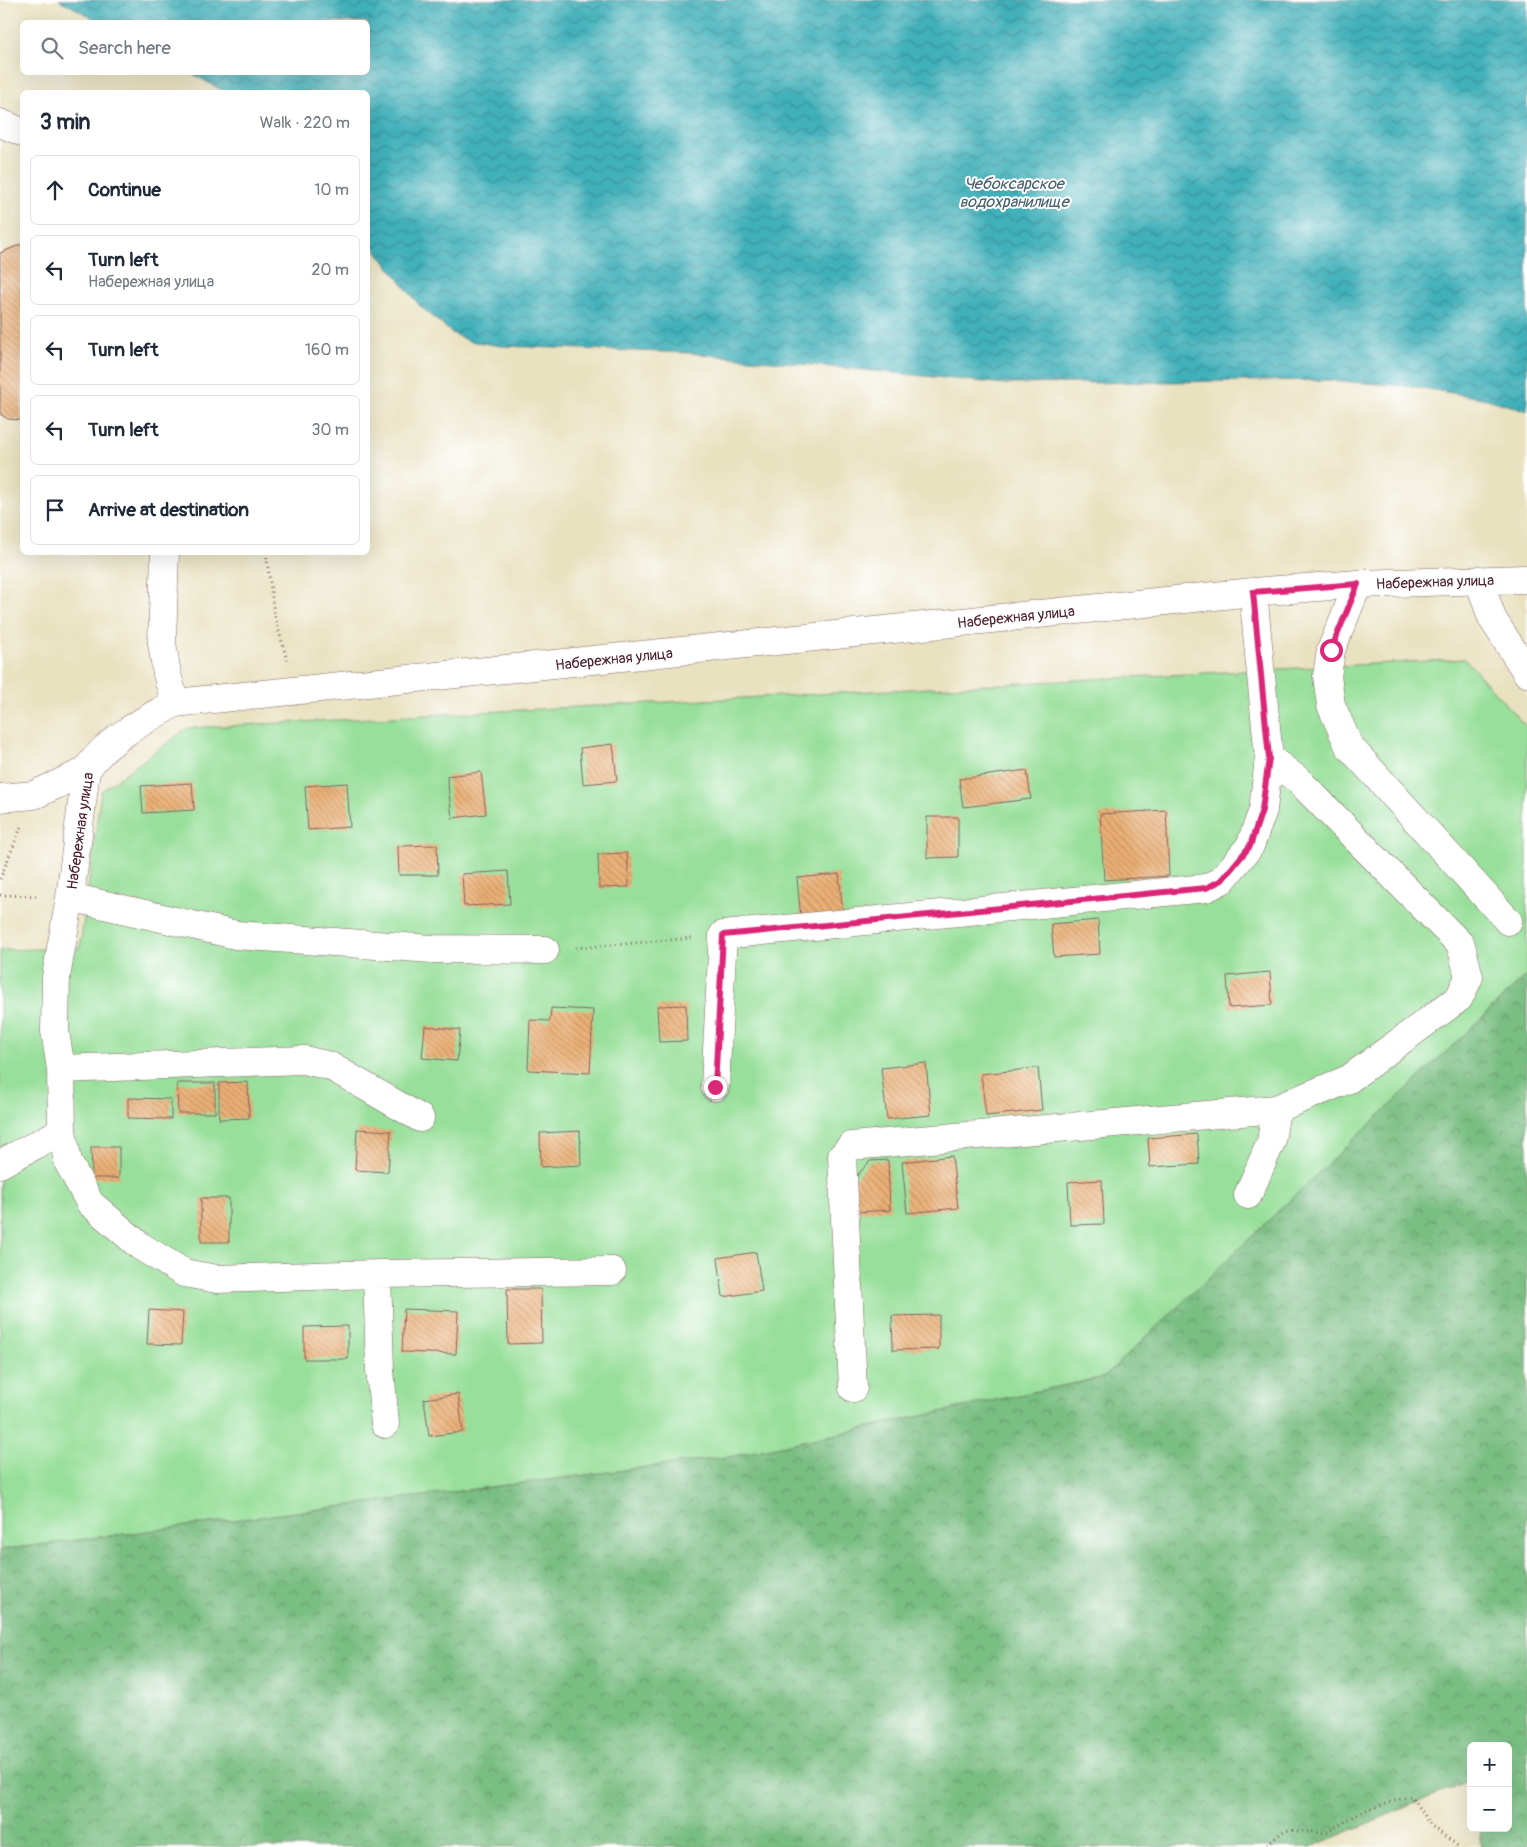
<!DOCTYPE html>
<html lang="en">
<head>
<meta charset="utf-8">
<style>
  :root { --surface:#fff; --page:#f2f2f3; --text:#1f2937; --muted:#747a83; --line:#e0e1e3 }
  body { margin:0; font-family:Pangolin,sans-serif; background:var(--page); color:var(--text) }
  .controls { position:absolute; right:15px; bottom:15px; display:grid; overflow:hidden; border-radius:8px; box-shadow:0 5px 20px #0002 }
  .controls button { width:45px; height:45px; display:grid; place-items:center; padding:0; border:0; border-bottom:1px solid var(--line); background:var(--surface); color:var(--text); font:25px sans-serif }
  .stop { position:absolute; width:15px; height:15px; margin:-11px; border:4px solid #db2777; border-radius:50%; background:#fff }
  .stop.end { background:#db2777; border-color:#fff; box-shadow:0 1px 5px #0008 }
  .list { margin:0; padding:0; list-style:none }
  h2 { display:flex; justify-content:space-between; align-items:center; height:65px; margin:0; padding:0 20px; font-size:21px }
  h2 small { font-size:16px; font-weight:400; color:var(--muted) }
  .list li { display:grid; grid-template-columns:32px 1fr auto; gap:15px; align-items:center; box-sizing:border-box; height:70px; margin:0 10px 10px; padding:0 10px; border:1px solid var(--line); border-radius:8px }
  .list b { display:block; font-size:19px; white-space:nowrap }
  .list p { margin:0; font-size:16px; white-space:nowrap; color:var(--muted) }
  .list em { font-size:16px; font-style:normal; color:var(--muted) }
  .icon { flex:none; width:28px; height:28px; fill:none; stroke:currentColor; stroke-width:2; stroke-linecap:round; stroke-linejoin:round }
  .map { position:relative; flex:none; width:1527px; height:1847px; overflow:hidden }
  .search { position:absolute; background:var(--surface); box-shadow:0 5px 20px #0002; left:20px; top:20px; width:350px; height:55px; display:flex; align-items:center; gap:12px; box-sizing:border-box; padding:0 18px; border-radius:8px; color:var(--muted); font-size:19px }
  .panel { position:absolute; background:var(--surface); box-shadow:0 5px 20px #0002; left:20px; top:90px; width:350px; height:465px; border-radius:8px }
  .map>svg:first-child { display:block }
  .green { fill:#97df9a; stroke:#707f62 }
  .forest { fill:url(#forest-crowns); stroke:#626e56 }
  .water { fill:url(#water-waves); stroke:#456872 }
  .building { fill:url(#building-back-hatch) }
  .lines { fill:none; stroke-linecap:round; stroke-linejoin:round }
  .minor-casing { stroke:#826360; stroke-width:29 }
  .path { stroke:#826360; stroke-width:3; stroke-dasharray:1 4; stroke-linecap:butt }
  .minor { stroke:#fff; stroke-width:28 }
  .route { stroke:#db2777; stroke-width:6 }
  .labels { text-anchor:middle; stroke-width:4; stroke-linejoin:round; paint-order:stroke }
  .street-label { font-size:15px; fill:#4a1f2b; stroke:#fff }
  .water-label { font-size:16px; font-style:italic; fill:#46606b; stroke:#fff }
</style>
</head>
<body>
<div class="map">
<svg width="1527" height="1847" viewBox="0 0 1527 1847">
  <defs>
    <pattern id="forest-crowns" width="20" height="18" patternUnits="userSpaceOnUse" patternTransform="scale(1.25)"><rect width="20" height="18" fill="#79be82"/><path d="M2 6a3 3 0 1 1 6 0M12 15a3 3 0 1 1 6 0" fill="none" stroke="#659a6b"/></pattern>
    <pattern id="water-waves" width="16" height="10" patternUnits="userSpaceOnUse" patternTransform="scale(1.25)"><rect width="16" height="10" fill="#40b0b9"/><path d="M0 5q4-4 8 0t8 0" fill="none" stroke="#388f97"/></pattern>
    <pattern id="building-back-hatch" width="6" height="6" patternUnits="userSpaceOnUse" patternTransform="scale(1.25)"><rect width="6" height="6" fill="#ebb076"/><path d="M-1 5l2 2M0 0l6 6M5-1l2 2" fill="none" stroke="#c08f61"/></pattern>
  </defs>
  <rect width="100%" height="100%" fill="#fff"/>
  <filter id="ink" filterUnits="userSpaceOnUse"><feTurbulence type="fractalNoise" baseFrequency=".02" numOctaves="2"/><feDisplacementMap in="SourceGraphic" scale="10" xChannelSelector="R" yChannelSelector="G"/><feConvolveMatrix kernelMatrix="1 2 1 2 8 2 1 2 1" color-interpolation-filters="sRGB"/></filter>
  <filter id="wash" filterUnits="userSpaceOnUse"><feTurbulence type="fractalNoise" baseFrequency=".0096" numOctaves="4" result="noise"/><feDisplacementMap in="SourceGraphic" scale="20" xChannelSelector="R" yChannelSelector="G"/><feGaussianBlur stdDeviation="1.12" result="paint"/><feColorMatrix in="noise" values="0 0 0 0 0 0 0 0 0 0 0 0 0 0 0 0 0 1.4 0 .05"/><feComposite in="paint" operator="in"/></filter>
  <g filter="url(#wash)">
    <rect width="100%" height="100%" fill="#e9e2c1"/>
    <!-- green -->
    <path class="green" d="M1465,659L1527,728V975L1104,1377L734,1456L0,1550V950L80,948L101,791L188,728Z"/>
    <!-- forest -->
    <path class="forest" d="M1527,975V1847H1482L1480,1828H1508V1746H1471V1780L1311,1847H0V1550L734,1456L1104,1377Z"/>
    <!-- water -->
    <path class="water" d="M59,0H1527V411L1487,399L1417,387L1325,380L1005,384L690,353L501,346L469,341L452,333L420,306L368,240V92H225L191,73L368,72V22H101Z"/>
    <g id="blocks">
      <!-- building -->
      <path class="building" d="M22,244V420L8,419L0,414V253Z
        M613,744L617,781L583,784L580,748Z
        M1027,770L1031,799L963,807L959,779Z
        M481,772L486,814L452,818L447,776Z
        M192,783L194,810L143,813L141,786Z
        M347,783L350,827L308,830L305,786Z
        M1166,810L1169,876L1104,880L1100,814Z
        M927,817H958V857L927,858Z
        M437,845L438,875H399L398,846Z
        M627,853L629,887L599,888L598,854Z
        M508,871L510,904L464,906L462,874Z
        M839,874L843,915L801,919L797,878Z
        M1098,920L1100,954L1054,957L1051,924Z
        M1270,972L1272,1005L1229,1008L1227,976Z
        M686,1005L687,1041L659,1042L657,1006Z
        M551,1008L593,1010L590,1073L528,1070L530,1020L550,1021Z
        M425,1026L460,1030L457,1061L422,1058Z
        M926,1063L931,1115L887,1119L881,1068Z
        M1038,1068L1042,1110L986,1116L981,1074Z
        M248,1082L249,1118L219,1119V1083Z
        M177,1083H215V1113H178Z
        M128,1098L171,1099V1119L128,1118Z
        M357,1129L391,1131L388,1172L355,1170Z
        M580,1131L581,1165L541,1167L540,1133Z
        M1197,1134L1199,1164L1150,1167L1148,1138Z
        M91,1147H119V1178H92Z
        M952,1156L958,1208L907,1213L902,1162Z
        M888,1160L890,1210L856,1212L854,1179L870,1161Z
        M1102,1180L1104,1224L1070,1225L1068,1182Z
        M201,1198H229V1242H201Z
        M756,1252L762,1291L723,1297L718,1258Z
        M507,1289H541L542,1343L508,1344Z
        M404,1309L458,1311L456,1354L402,1352Z
        M149,1310L183,1312L181,1345L147,1344Z
        M939,1315V1349L893,1350L892,1316Z
        M348,1326V1359H304V1327Z
        M458,1394L463,1432L429,1436L424,1399Z"/>
    </g>
  </g>
  <g filter="url(#ink)">
    <use href="#blocks" fill-opacity="0" stroke="#826360" stroke-width="1"/>
    <g class="lines">
      <!-- minor casing -->
      <g class="minor-casing">
        <path id="minor" d="M0,123L22,132
          M165,552L162,643L167,674L175,703
          M1479,580L1492,618L1527,673
          M1358,584L1331,650L1327,676L1331,705L1349,746L1508,921
          M0,798L34,795L86,771
          M70,897L236,935L432,949L545,950
          M61,1069L304,1060L330,1066L420,1118
          M715,1087L723,935L1206,888L1222,880L1250,846L1263,810L1269,758L1253,592
          M0,1164L62,1131
          M1248,1195L1271,1142L1276,1109
          M612,1271L377,1274L217,1279L184,1273L140,1246L90,1203L68,1162L62,1131L61,1069L55,1031L56,977L70,897L86,771C103,742 146,719 175,703L1253,592L1358,584L1527,579
          M377,1274L380,1370L385,1424
          M853,1388L842,1156L851,1146L1276,1109L1349,1079L1459,998L1469,977L1461,945L1298,780L1269,758"/>
      </g>
      <!-- path -->
      <path class="path" d="M266,552L274,613L287,660
        M0,879L21,827
        M0,895L39,896
        M576,948L692,938
        M1263,1847L1285,1830L1325,1833L1363,1811L1411,1796L1430,1825L1459,1847"/>
      <!-- minor -->
      <use href="#minor" class="minor"/>
    </g>
  </g>
  <g class="lines" filter="url(#ink)">
    <!-- route -->
    <path class="route" d="M715,1087L723,935L1206,888L1222,880L1250,846L1262,810L1269,758L1253,592L1358,584L1331,650"/>
  </g>
  <g class="labels">
    <!-- street labels -->
    <g class="street-label">
      <text transform="translate(1435 582) rotate(-2)" y="5">Набережная улица</text>
      <text transform="translate(1016 617) rotate(-6)" y="5">Набережная улица</text>
      <text transform="translate(614 659) rotate(-6)" y="5">Набережная улица</text>
      <text transform="translate(80 831) rotate(-82)" y="5">Набережная улица</text>
    </g>
    <!-- water labels -->
    <g class="water-label">
      <text x="1014" y="189">Чебоксарское<tspan x="1014" dy="18">водохранилище</tspan></text>
    </g>
  </g>
</svg>
<div class="controls">
<button>+</button>
<button>−</button>
</div>
<div class="stop" style="left:1331px;top:650px"></div>
<div class="stop end" style="left:715px;top:1087px"></div>
<div class="search"><svg class="icon" aria-label="search" viewBox="0 0 24 24"><circle cx="10" cy="10" r="6"/><path d="M15 15l6 6"/></svg>Search here</div>
<section class="panel">
<h2>3 min<small>Walk · 220 m</small></h2>
<ul class="list">
<li><svg class="icon" aria-label="ahead" viewBox="0 0 24 24"><path d="M12 20V5M6 11l6-6 6 6"/></svg><div><b>Continue</b></div><em>10 m</em></li>
<li><svg class="icon" aria-label="left" viewBox="0 0 24 24"><path d="M17 20v-9H6M10 6l-5 5 5 5"/></svg><div><b>Turn left</b><p>Набережная улица</p></div><em>20 m</em></li>
<li><svg class="icon" aria-label="left" viewBox="0 0 24 24"><path d="M17 20v-9H6M10 6l-5 5 5 5"/></svg><div><b>Turn left</b></div><em>160 m</em></li>
<li><svg class="icon" aria-label="left" viewBox="0 0 24 24"><path d="M17 20v-9H6M10 6l-5 5 5 5"/></svg><div><b>Turn left</b></div><em>30 m</em></li>
<li><svg class="icon" aria-label="arrive" viewBox="0 0 24 24"><path d="M6 21V4h12l-3 4 3 4H6"/></svg><div><b>Arrive at destination</b></div></li>
</ul>
</section>
</div>
</body>
</html>
